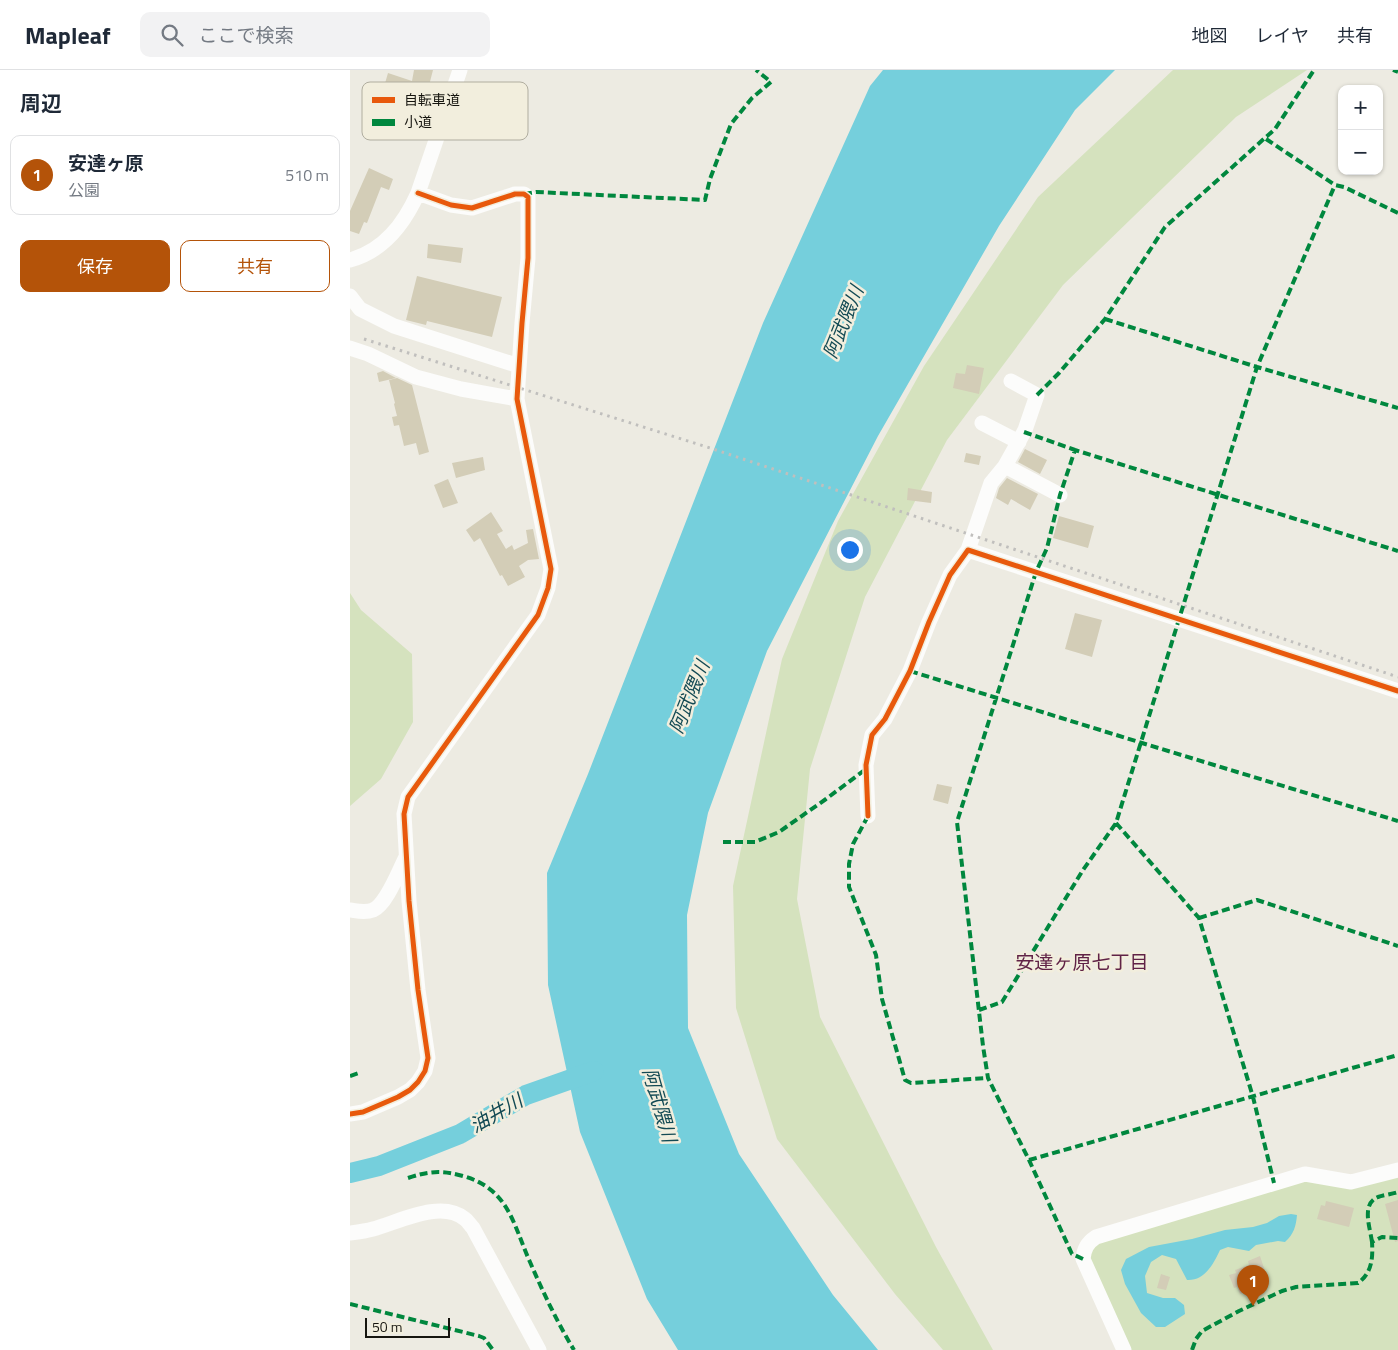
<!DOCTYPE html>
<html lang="ja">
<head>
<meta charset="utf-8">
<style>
  :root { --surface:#fff; --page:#f2f2f3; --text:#1f2937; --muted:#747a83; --line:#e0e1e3; --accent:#b45309 }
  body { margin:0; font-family:"Titillium Web","Noto Sans JP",sans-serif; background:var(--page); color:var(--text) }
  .controls { position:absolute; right:15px; top:15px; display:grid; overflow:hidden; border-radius:10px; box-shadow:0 1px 4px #0004 }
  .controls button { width:45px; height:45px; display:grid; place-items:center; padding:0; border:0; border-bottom:1px solid var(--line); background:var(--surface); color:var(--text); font:25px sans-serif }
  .scale { position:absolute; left:15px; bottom:12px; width:85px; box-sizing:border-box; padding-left:5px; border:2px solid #16150f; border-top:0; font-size:14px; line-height:18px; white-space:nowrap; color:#16150f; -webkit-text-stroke:4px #f2eedd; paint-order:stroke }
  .you { position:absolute; left:499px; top:479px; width:18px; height:18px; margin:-12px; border:4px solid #fff; border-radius:50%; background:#1a73e8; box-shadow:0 0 0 8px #1a73e833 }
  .badge { display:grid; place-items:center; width:32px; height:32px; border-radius:50%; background:var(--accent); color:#fff; font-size:16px; font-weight:700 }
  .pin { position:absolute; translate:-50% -41px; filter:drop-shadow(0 1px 2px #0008) }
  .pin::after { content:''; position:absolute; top:26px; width:18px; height:15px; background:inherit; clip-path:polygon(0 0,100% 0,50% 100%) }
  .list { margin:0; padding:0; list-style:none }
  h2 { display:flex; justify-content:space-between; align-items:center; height:65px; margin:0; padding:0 20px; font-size:21px }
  h2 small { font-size:16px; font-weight:400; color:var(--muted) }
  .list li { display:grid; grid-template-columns:32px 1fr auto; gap:15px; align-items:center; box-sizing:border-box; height:80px; margin:0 10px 10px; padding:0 10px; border:1px solid var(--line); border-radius:10px }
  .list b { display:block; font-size:19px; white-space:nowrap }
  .list p { margin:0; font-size:16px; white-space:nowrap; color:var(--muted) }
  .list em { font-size:16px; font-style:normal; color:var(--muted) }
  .actions { display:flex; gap:10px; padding:15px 20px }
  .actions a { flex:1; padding:11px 0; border:1px solid var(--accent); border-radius:10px; text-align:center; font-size:18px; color:var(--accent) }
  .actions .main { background:var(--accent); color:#fff }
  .icon { flex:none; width:28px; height:28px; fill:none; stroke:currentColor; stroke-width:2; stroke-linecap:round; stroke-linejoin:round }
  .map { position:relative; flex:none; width:1048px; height:1280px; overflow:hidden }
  header { display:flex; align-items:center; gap:30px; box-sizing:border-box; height:70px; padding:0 25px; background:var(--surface); border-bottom:1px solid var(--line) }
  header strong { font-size:24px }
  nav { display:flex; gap:28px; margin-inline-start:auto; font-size:18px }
  .search { width:350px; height:45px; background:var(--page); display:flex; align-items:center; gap:12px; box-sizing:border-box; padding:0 18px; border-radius:10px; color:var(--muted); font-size:19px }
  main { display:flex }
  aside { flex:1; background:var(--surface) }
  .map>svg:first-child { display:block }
  .green { fill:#d5e2be }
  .water { fill:#75cfdc }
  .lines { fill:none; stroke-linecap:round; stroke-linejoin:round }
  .river { stroke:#75cfdc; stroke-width:20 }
  .building { fill:#d3cdb7 }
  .minor { stroke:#fcfcfb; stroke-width:15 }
  .rail { stroke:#c0bfbd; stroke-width:3; stroke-dasharray:2.5 5; stroke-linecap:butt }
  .quiet { stroke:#00873e; stroke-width:4; stroke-dasharray:8 4; stroke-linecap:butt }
  .cycleway-casing { stroke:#f2eedd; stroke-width:8 }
  .cycleway { stroke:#e8590c; stroke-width:5 }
  .labels { text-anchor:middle; stroke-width:5; stroke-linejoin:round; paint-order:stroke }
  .water-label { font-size:19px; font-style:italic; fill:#134a54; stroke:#f2eedd }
  .neighbourhood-label { font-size:19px; fill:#602246; stroke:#f2eedd }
  .key { fill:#f2eedd; stroke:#b0ad9f; stroke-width:1 }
  .key-label { font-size:14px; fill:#16150f }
</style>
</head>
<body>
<header>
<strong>Mapleaf</strong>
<div class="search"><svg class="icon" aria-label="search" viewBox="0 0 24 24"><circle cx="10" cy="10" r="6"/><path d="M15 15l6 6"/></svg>ここで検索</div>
<nav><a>地図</a><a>レイヤ</a><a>共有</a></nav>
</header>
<main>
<aside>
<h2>周辺<small></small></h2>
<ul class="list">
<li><span class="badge">1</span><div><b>安達ヶ原</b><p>公園</p></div><em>510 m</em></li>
</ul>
<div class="actions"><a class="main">保存</a><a>共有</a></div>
</aside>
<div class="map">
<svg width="1048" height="1280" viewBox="0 0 1048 1280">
  <rect width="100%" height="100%" fill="#edebe2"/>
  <!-- green -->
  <path class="green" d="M823,0H957L886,47L713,215L597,370L515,527L460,699L447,829L470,947L586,1177L643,1280H593L545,1224L427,1069L386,938L383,816L432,589L488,451L574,296L688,127Z
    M0,523L11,540L62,584L63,652L31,709L0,736Z
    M1048,1105V1280H778L737,1192L740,1176L952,1109Z"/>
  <!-- water -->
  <path class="water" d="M533,0H765L725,40L649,156L528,366L417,581L358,743L337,845L338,958L389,1084L483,1225L528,1280H328L297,1229L230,1062L198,915L197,803L238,704L413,253L520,16Z
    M941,1144L947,1145C946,1156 944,1164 935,1172L928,1171L906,1175L899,1181L878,1177L870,1180C864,1193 855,1211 837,1210L826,1189L812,1185L801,1192L795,1206L797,1223L813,1228H825L834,1235L835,1244L815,1257H806L791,1243L775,1214L771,1200L776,1189L799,1177L842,1169L875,1160L903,1157L917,1153L929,1146Z"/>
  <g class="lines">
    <!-- river -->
    <path class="river" d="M0,1103L29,1096L110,1064L176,1025L244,1001"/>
  </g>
  <!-- building -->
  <path class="building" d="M64,0H83L74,35L79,37L74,55L58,50L65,24L47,19L45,25L42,24L28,58L22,56L23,51L18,49L25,32L29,34L38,3L62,11Z
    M19,98L43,109L39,120L31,117L17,153L14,152L9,164L0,161V141Z
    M78,174L113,178L111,193L77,188Z
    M67,206L152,227L142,267L77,251L76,255L56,250Z
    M617,295L634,298L629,324L603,318L606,303L615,304Z
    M33,301L46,308L29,312L27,303Z
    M47,308L62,315L79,382L69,385L66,373L54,376L49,355L44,356L42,347L47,346L44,334L45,333L39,310Z
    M675,379L697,390L690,404L668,392Z
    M616,383L631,386L629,395L614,392Z
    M133,387L135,400L106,408L102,393Z
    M657,408L688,424L680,440L661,429L658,435L646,428L649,418Z
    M98,409L108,433L93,438L84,415Z
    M558,418L582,422L581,433L557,430Z
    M141,442L153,461L147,464L156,479L162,475L164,480L178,473L176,460L183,459L189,489L178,490L169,496L175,507L158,516L152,505L150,506L130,468L124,472L116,460Z
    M709,446L744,456L738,478L703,468Z
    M725,543L752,550L742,587L715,579Z
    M587,714L602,717L598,734L583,730Z
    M1048,1130V1171L1045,1172L1035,1134Z
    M976,1131L1004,1138L999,1157L967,1149L971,1135L975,1136Z
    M910,1186L915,1201L904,1206L906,1212L904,1213L906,1218L890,1224L887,1217L884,1218L879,1205L886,1203L885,1200L899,1195L898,1191Z
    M811,1204L820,1207L816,1220L807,1218Z"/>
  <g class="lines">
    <!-- minor -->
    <path class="minor" d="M0,190C34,181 54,154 68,123L110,0
      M0,226L10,239L44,256L169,296
      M0,278L18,284L66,307L111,319L167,329
      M632,353L669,372
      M655,396L710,425
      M618,480L1048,621
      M518,746L516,695L522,665L535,649L560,601L579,552L600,505L618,480L641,413L655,396L675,360L687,325L661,311
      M0,840C8,841 15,843 23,840C37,834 49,800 56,787
      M0,1044L13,1042L48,1027L60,1020L68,1012L75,1001L78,988L68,920L59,831L54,744L58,727L188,545L198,518L201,499L167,329L172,253L178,188V127L174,124H165L122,138L101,135L68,123
      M0,1163C8,1162 16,1161 23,1159C49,1152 91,1129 115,1149C118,1151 120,1155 123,1158L189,1280
      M774,1280L733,1189C734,1179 737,1173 746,1167L955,1104L1001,1112L1048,1100"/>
    <!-- rail -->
    <path class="rail" d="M14,269L360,378L1048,607"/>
    <!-- quiet -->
    <path class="quiet" d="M1043,0L1048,2
      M916,69L985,115L994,117L1048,143
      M174,124L186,122L355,130L360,109L381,54L402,28L421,12L406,0
      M755,249L907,297L1048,338
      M687,325L709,303L755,249L815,157L925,59L964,0
      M674,362L725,380
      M560,601L792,673L1048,751
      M518,746L503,774L499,794V817L526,885L532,929L555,1010L561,1013L638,1008
      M766,753L849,848L903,1027L924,1113
      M373,772H405L429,762L476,729L516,699
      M849,848L907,830L1048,876
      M629,940L652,932L733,800L766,753L907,297L985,115
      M0,1006L9,1003
      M679,1090L1048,985
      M58,1108C79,1101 92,1100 113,1106C159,1119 163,1154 180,1192C193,1222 207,1252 224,1280
      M1022,1172C1020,1157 1011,1134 1028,1127C1034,1125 1042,1124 1048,1122
      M733,1189L722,1184L679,1090L638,1008L633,976L607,752L686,502L697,478L710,425L725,380L1048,481
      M0,1234L129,1266L134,1268L143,1280
      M842,1280L846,1269L852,1261L889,1241L932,1221L946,1217L1008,1213C1022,1203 1023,1188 1022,1172L1032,1167L1048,1168"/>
    <!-- cycleway casing -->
    <g class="cycleway-casing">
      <path id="cycleway" d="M518,746L516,695L522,665L535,649L560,601L579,552L600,505L618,480L1048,621
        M0,1044L13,1042L48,1027L60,1020L68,1012L75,1001L78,988L68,920L59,831L54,744L58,727L188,545L198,518L201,499L167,329L172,253L178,188V127L174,124H165L122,138L101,135L68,123"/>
    </g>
    <!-- cycleway -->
    <use href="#cycleway" class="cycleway"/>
  </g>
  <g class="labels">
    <!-- water labels -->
    <g class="water-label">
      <text transform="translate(493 252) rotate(-68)" y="7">阿武隈川</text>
      <text transform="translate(339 627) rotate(-68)" y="7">阿武隈川</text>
      <text transform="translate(310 1035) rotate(74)" y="7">阿武隈川</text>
      <text transform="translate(146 1043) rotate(-30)" y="7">油井川</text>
    </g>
    <!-- neighbourhood labels -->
    <g class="neighbourhood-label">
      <text x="732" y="899">安達ヶ原七丁目</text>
    </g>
  </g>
  <!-- legend -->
  <rect x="12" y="12" width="166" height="58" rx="8" class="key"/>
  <rect x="22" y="27" width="23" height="6" fill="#e8590c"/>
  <rect x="22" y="49" width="23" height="7" fill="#00873e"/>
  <g class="key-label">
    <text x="54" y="35">自転車道</text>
    <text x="54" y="57">小道</text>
  </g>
</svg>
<div class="controls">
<button>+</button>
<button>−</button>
</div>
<div class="scale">50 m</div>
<div class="you"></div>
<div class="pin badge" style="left:903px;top:1236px">1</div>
</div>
</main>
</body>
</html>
